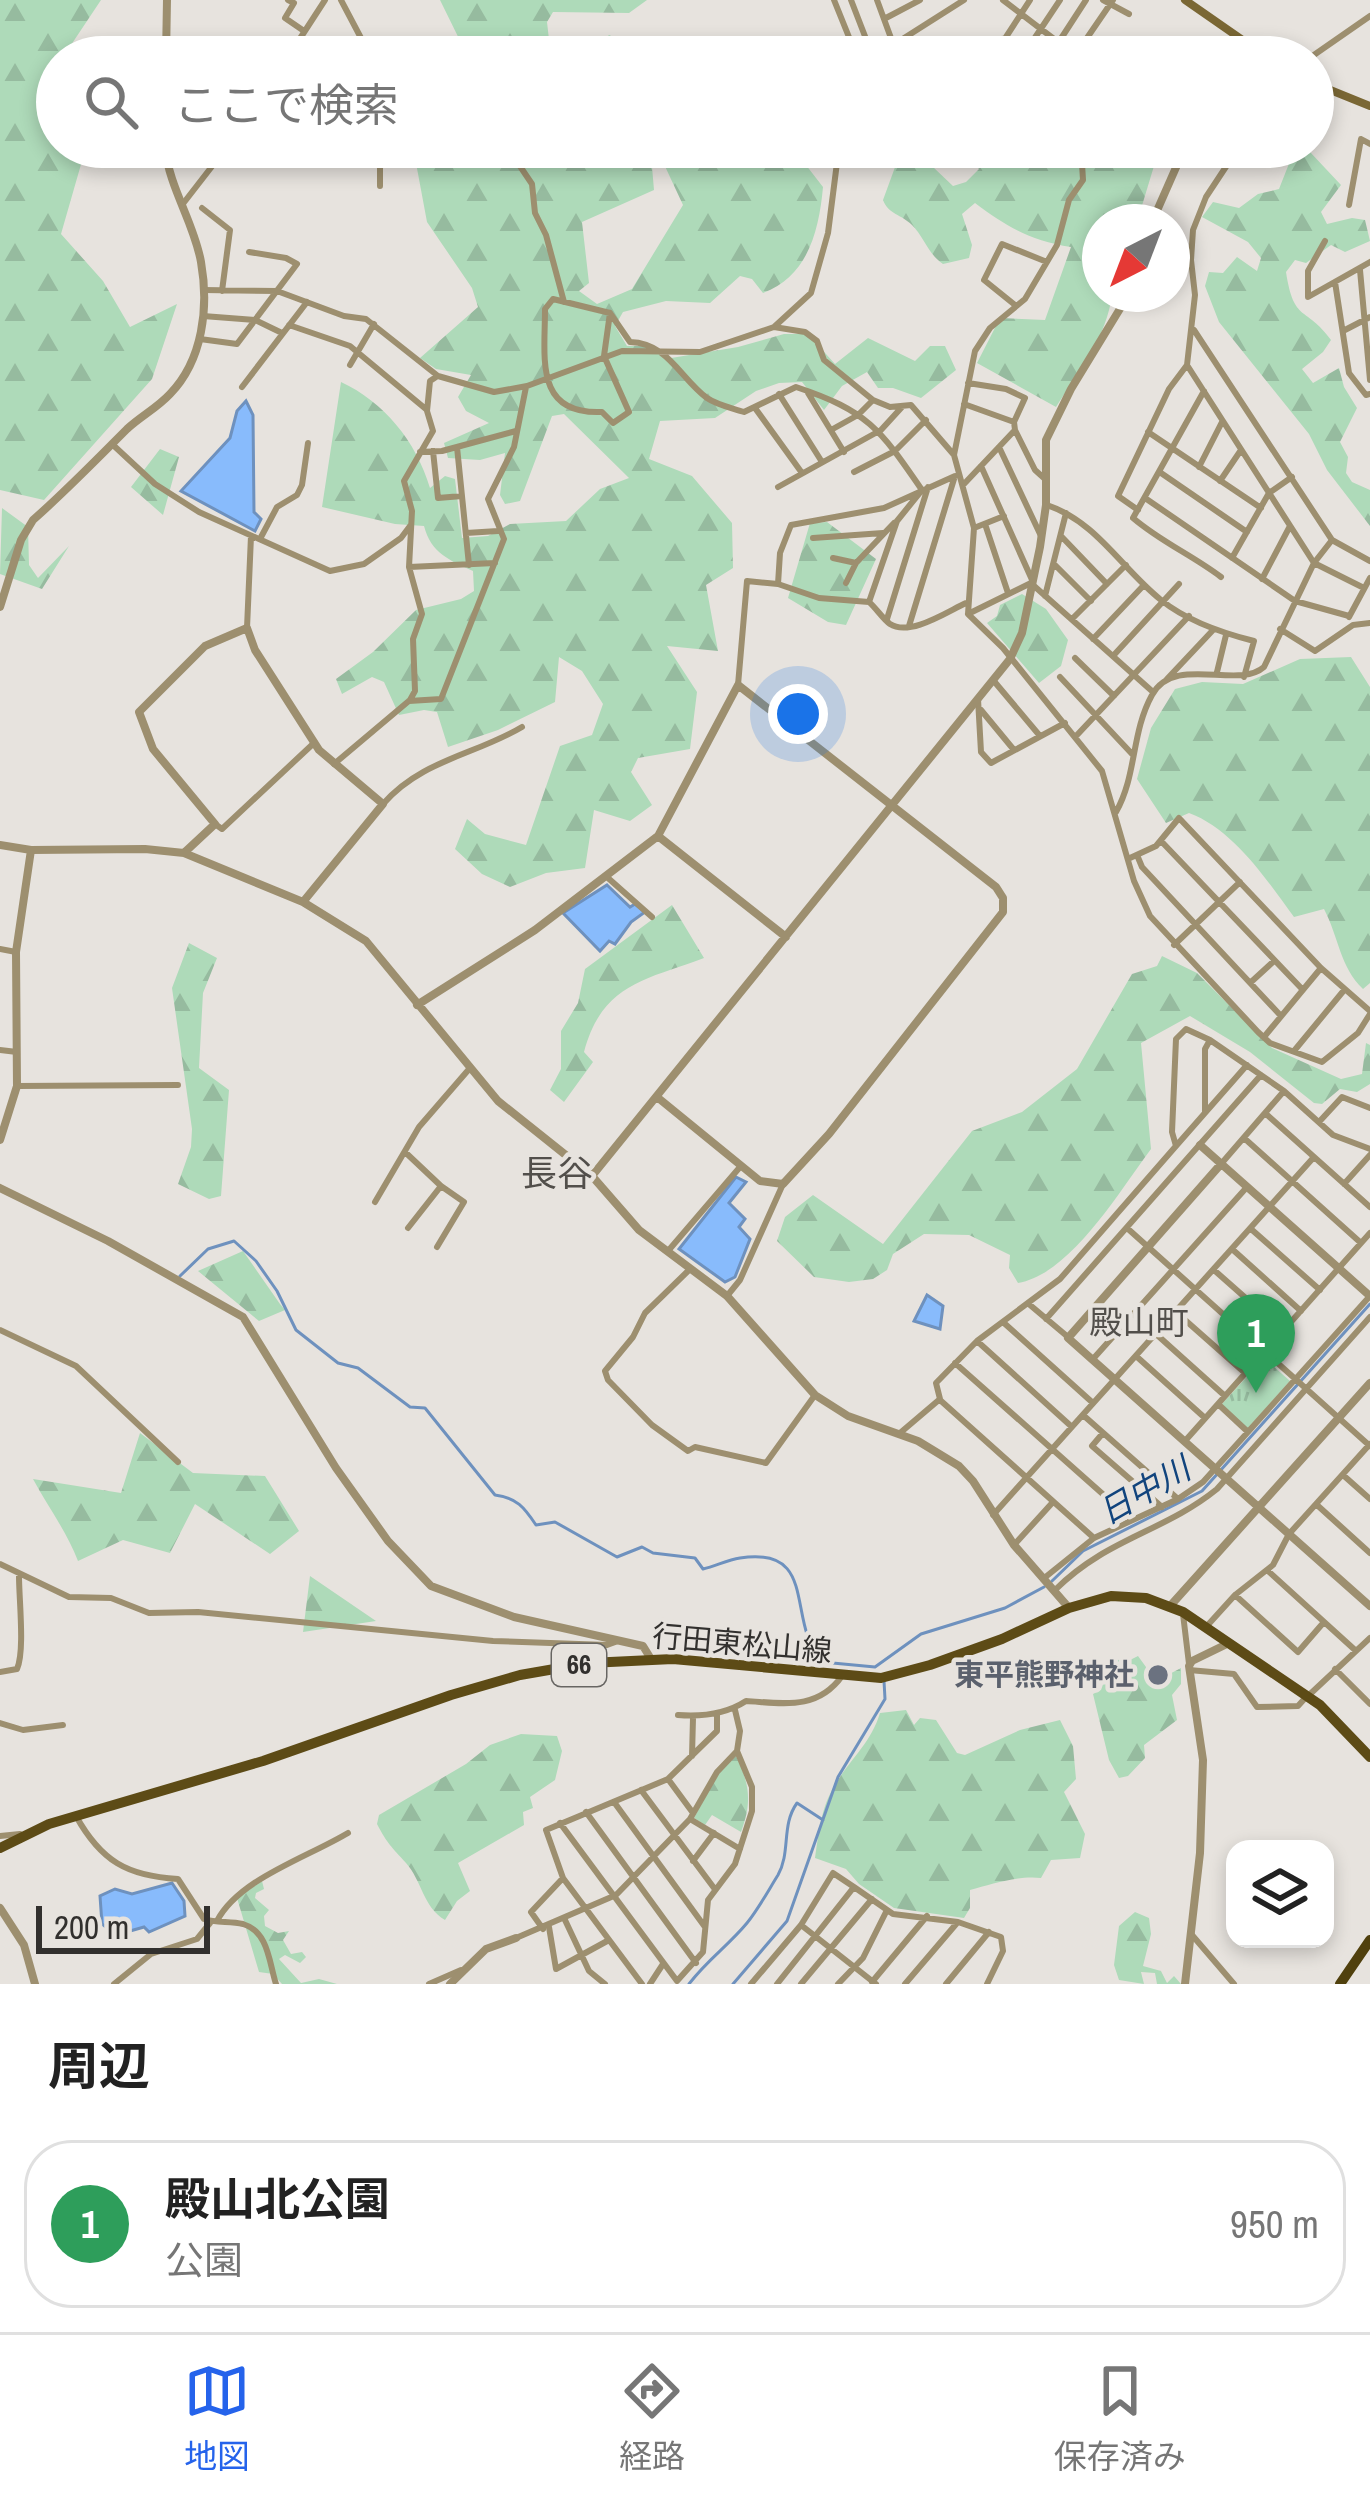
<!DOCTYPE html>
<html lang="ja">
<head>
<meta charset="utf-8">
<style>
  :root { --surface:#fff; --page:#f6f6f6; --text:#222; --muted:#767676; --line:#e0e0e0; --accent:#2563eb }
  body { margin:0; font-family:"Archivo Narrow","Noto Sans JP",sans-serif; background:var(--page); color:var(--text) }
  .controls { position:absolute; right:36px; bottom:36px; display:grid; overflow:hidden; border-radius:24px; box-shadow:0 6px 18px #0003 }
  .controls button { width:108px; height:108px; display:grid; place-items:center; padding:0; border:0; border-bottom:3px solid var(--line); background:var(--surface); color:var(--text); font:60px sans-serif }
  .compass { position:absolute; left:1082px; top:204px; width:108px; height:108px; border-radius:50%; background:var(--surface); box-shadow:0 6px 18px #0003; rotate:222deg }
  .scale { position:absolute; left:36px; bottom:30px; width:174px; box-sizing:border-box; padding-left:12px; border:6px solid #32302e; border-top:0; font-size:33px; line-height:42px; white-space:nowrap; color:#32302e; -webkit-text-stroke:9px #e7e3de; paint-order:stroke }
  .you { position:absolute; left:798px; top:714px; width:42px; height:42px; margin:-30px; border:9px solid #fff; border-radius:50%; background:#1a73e8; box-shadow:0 0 0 18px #1a73e833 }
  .badge { display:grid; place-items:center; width:78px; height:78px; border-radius:50%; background:var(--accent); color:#fff; font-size:39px; font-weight:700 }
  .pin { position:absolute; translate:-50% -99px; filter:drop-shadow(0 3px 6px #0008) }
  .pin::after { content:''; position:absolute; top:63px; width:42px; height:36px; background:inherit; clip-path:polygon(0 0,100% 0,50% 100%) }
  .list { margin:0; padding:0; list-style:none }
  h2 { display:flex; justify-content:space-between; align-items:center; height:156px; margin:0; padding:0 48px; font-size:51px }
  h2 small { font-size:39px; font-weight:400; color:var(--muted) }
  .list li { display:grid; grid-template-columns:78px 1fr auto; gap:36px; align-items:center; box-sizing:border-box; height:168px; margin:0 24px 24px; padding:0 24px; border:3px solid var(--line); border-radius:48px }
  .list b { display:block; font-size:45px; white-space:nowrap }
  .list p { margin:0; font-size:39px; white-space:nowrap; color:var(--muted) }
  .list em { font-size:39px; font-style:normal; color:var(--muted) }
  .icon { flex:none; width:66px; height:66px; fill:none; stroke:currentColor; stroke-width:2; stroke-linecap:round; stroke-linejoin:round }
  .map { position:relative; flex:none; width:1370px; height:1984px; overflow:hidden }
  .search { position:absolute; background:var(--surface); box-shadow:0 6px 18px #0003; left:36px; right:36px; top:36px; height:132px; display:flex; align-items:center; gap:30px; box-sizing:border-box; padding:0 42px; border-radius:66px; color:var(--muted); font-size:45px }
  .sheet { height:348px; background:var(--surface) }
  nav { display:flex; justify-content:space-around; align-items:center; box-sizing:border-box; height:168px; border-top:3px solid var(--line); background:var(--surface); font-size:33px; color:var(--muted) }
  nav a { display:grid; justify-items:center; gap:6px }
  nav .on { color:var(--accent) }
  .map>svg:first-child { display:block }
  .grass { fill:url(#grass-tufts) }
  .forest { fill:url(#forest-firs) }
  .water { fill:#88bbfc; stroke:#6e91be; stroke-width:3 }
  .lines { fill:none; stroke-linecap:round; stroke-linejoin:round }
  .stream { stroke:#6e91be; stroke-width:3 }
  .minor { stroke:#9d8f6f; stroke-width:6 }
  .tertiary { stroke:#9d8f6f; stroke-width:8 }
  .secondary { stroke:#7a6734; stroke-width:8 }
  .primary { stroke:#5d4b16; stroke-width:10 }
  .trunk { stroke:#50400d; stroke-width:10 }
  .worship-dot { fill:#6b7280; stroke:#e7e3de; stroke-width:4.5 }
  .labels { text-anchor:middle; stroke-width:9; stroke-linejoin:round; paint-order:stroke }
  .shield { fill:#e7e3de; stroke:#686663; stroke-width:3 }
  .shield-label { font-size:27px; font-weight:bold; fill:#32302e }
  .street-label { font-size:30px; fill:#32302e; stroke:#e7e3de }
  .worship-label { font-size:30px; font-weight:bold; fill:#5b616d; stroke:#e7e3de; text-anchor:end }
  .neighbourhood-label { font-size:33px; fill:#524f4b; stroke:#e7e3de }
  .water-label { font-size:33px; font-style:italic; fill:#11447d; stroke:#e7e3de }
  .quarter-label { font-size:36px; fill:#524f4b; stroke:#e7e3de }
</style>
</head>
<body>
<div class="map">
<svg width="1370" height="1984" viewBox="0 0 1370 1984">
  <defs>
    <pattern id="grass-tufts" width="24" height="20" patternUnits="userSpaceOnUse" patternTransform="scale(3)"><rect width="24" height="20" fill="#aedab9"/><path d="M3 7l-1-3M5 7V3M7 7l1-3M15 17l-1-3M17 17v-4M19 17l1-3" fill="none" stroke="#96bb9f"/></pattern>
    <pattern id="forest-firs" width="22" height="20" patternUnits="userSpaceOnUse" patternTransform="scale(3)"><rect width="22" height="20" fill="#aedab9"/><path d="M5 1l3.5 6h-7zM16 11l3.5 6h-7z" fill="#96bb9f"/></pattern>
  </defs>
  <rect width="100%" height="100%" fill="#e7e3de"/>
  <!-- grass -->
  <path class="grass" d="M1264,1358L1290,1381L1247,1429L1221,1405Z"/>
  <!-- forest -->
  <path class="forest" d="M0,0H101L71,45L74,57H57V147H86L61,234L103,281L130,327L177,304L152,379L44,500L0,490Z
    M440,0H647L629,13L553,12L547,22L551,57H468Z
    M609,35L633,46L699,40L674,57H588Z
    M413,147H629L651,155L654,190L582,222L589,283L579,291L597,304L632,289L683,205L663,162L668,147H792L823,187C819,231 808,276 763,293L752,279L740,276L710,303L666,301L623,312L615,326L627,346H650L665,359L738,347L784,334H808L835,364L868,338L915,361L930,346H945L956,370L921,398L893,388H878L867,372L842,386L824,410L802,382L779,383L756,391L715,418L660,421L649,459L692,476L732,523L733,568L706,585L718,651L667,646L697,692L690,749L638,758L631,772L652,805L630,821L594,810L585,868L546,873L510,887L482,874L455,849L467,819L485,834L526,845L560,746L592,735L603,704L582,671L559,657L555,702L498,730L448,747L437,712L424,710L399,715L384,682L372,677L342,694L336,679L373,652L416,610L461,599L474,591L473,571C449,560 431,553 424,526L395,524L322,507L341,382C384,402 416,441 430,488L445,476L455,479L462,538L488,536L510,524L566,521L600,489L629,478L564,414L552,416L520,501L505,504L500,495L505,453L480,460L448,458L444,443L489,423L466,411L458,397L471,375L436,369L420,358L478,307L472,288L427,222Z
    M942,147H1153L1143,161L1154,166L1137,222H1100V294H1112C1107,337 1079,371 1056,407L977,363L1000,318L1045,320L1071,247C1031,241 1007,227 975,203L962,214L972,245L969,258L943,264C928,254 924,237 912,225C901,214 889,215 883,200L898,159L933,167L953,186L966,182L979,169L971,159L954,158Z
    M1294,151L1310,152L1341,185L1321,212L1327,224L1352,218L1365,220L1370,241L1345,252L1331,245L1306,263L1295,260L1286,272C1294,324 1306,305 1331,340L1323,352L1302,369L1313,383L1339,368L1344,387L1357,408L1340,442L1348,457L1346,473L1352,482L1370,490V526L1327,470L1309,434L1219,322L1205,286L1209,272L1223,273L1237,257L1257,271L1261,258L1248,242L1202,217L1213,202L1239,208L1258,194L1279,189Z
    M160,449L179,457L163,515L131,487Z
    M2,508L28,527L29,565L38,578L69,546L42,589L0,574Z
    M827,522L876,559L846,625L828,622L788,598L810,523Z
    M1022,594L1046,609L1068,640L1061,666L1039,683L987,623L997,616L1000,605Z
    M1351,657L1370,687V983L1363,989C1340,967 1339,938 1324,909L1294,917C1267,880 1233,829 1189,813L1166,823L1137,779L1151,728L1175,689L1202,682L1243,684L1300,659Z
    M672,905L704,958C645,980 602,984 584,1052L593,1062L564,1102L550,1090L561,1069V1031L578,1003L585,969Z
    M189,943L217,958L203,993L199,1068L229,1090L221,1196L209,1199L178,1184L191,1147L192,1129L172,988Z
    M1162,956L1197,973L1272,1048L1341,1079L1362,1074L1366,1043L1370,1045V1084L1357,1092L1340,1089L1322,1104L1314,1103L1250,1052L1190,1016L1141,1043L1151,1149C1120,1190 1071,1274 1018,1283L1009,1268L1010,1255L969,1235L924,1234L893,1254L887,1270L873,1279L849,1282L814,1277L777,1241L785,1217L813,1195L883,1244L972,1131L1022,1112L1077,1069L1132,974L1157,966Z
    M243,1251L280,1304L285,1310L259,1321L198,1271Z
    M140,1433L193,1473L265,1476L299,1531L270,1554L195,1504L170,1553L123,1540L78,1561C67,1532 48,1507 33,1479L121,1493Z
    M310,1576L376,1621L303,1632Z
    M1138,1656L1146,1667V1679L1154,1682L1181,1668V1684L1172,1695L1177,1720L1144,1745L1145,1758L1128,1776L1119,1778L1109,1760L1093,1694L1101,1690L1110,1665L1120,1659L1128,1661Z
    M906,1710L914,1725L920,1718L936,1720L957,1753L965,1755L1020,1730L1060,1720L1073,1746L1076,1779L1064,1792L1085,1834L1080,1858L1051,1860L1041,1878C1020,1875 992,1884 970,1890V1908L964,1918L894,1908L859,1884L846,1869L815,1858C819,1832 821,1807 835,1785C850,1759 871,1743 880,1713Z
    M521,1734L557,1736L562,1751L555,1780L530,1797L533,1808L523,1812L524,1825L458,1863L470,1891L457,1901L445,1920C423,1907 422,1881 406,1863C391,1846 388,1845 377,1824L379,1815L466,1764L490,1745Z
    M736,1756C750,1784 752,1803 741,1832L712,1815L705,1825L694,1818L717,1775Z
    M262,1881L264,1889L256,1893L255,1898L269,1910L264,1916L265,1926L278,1933L289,1931L283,1940L291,1954L302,1952L306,1957L300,1963L285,1955L279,1959L301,1983L319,1979L337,1984H282L273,1974L259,1972L237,1898Z
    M1135,1912L1149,1918L1151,1934L1143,1966L1161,1971L1167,1983L1174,1976L1181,1984H1157L1155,1973L1141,1972L1144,1984L1119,1980L1114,1965L1119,1926Z"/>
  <!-- water -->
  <path class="water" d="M246,401L253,415L254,512L261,519L255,531L181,491L230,438L237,411Z
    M607,885L630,907L635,904L645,912L631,922L615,944L609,941L600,951L563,913Z
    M736,1177L746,1182L729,1203L745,1219L739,1227L750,1239L735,1277L725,1282L679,1249Z
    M927,1295L943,1306L940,1329L914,1321Z
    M172,1883L184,1901L185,1916L149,1932L144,1927L116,1935L102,1924L100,1896L115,1889L132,1894Z"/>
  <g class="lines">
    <!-- stream -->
    <path class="stream" d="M180,1276L208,1249L234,1241L256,1261L277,1291L296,1330L338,1363L358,1368L410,1407L425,1408L495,1495C517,1498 524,1507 536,1525L555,1522L617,1557L642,1547L653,1553L695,1558L703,1569C716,1566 727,1560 740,1558C820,1546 785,1621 822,1662L875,1667L921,1634L1005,1608L1044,1587
      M1052,1581L1083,1551L1202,1491L1370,1304
      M689,1984C707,1960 728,1946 747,1923C759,1908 768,1891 778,1875C791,1852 781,1825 797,1803L823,1820
      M733,1984L787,1921L838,1777L885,1699L884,1681"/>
    <!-- minor -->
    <path class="minor" d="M288,0L294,3L285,18L304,31
      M341,0L371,57
      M834,0L857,57
      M851,0L873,57
      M877,0L895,49L887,57
      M1003,0L1075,55
      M1103,0L1129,14
      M884,19L920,0
      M895,49L901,40L964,0
      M1076,54L1113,0
      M288,57L325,0
      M570,57L572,50
      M967,57L1002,39
      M993,57L1030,0
      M1022,57L1060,0
      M1049,57L1086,0
      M1311,57L1370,16
      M380,147V186
      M507,147L532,184L535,213L546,235L564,302
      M1081,147L1083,180L1069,200L1057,245L1025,299L990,328L975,351L954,455L974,528L968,614L1003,648L1102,771L1134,881L1150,916L1258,1032L1270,1043L1322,1062L1358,1033L1370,1014
      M513,152L532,147
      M182,205L227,147
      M1349,205L1361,139L1370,144
      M202,208L230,230L222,291
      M1325,241L1308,271V297L1370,262
      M1360,270L1370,380
      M1335,282L1349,373L1366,395L1370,394
      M203,290L277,291L344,316L366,319L438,376L494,392L527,386L622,351L700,352L774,327L811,293L828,233L839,147
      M553,299L610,313L604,356L629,412L613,423L602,412C534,415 545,358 545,309Z
      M1015,305L984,280L1002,244L1047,262
      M610,313L630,342C668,343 680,378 707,398C717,405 732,408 744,412L796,387C868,411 880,429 922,490L897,521L869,602
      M203,316L255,320L282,333
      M289,325L350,346L427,410
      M774,327L805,332L817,341L824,360L873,400L890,407L911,405L954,455
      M1194,330L1332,540L1370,561
      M1343,331L1370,317
      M200,339L237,344L297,264L286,258L249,252
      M350,365L374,324
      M1187,365L1314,563L1364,588
      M242,387L307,302
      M1204,391L1133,518C1161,542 1192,555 1221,577
      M808,393L844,452
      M779,394L822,462
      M964,404L1014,422
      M755,408L802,473
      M831,430L858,415L873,400
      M1015,430L1035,470L1045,479
      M1148,432L1261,508
      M112,444L155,484L199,512L330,571L364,564L401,538L410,526
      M457,447L469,565
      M999,447L1041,536
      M433,451L438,498L462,496
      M420,452L442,451L516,431
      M1199,467L1222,422
      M854,472L895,451L926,420
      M1161,473L1247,532
      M1220,481L1241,450
      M964,484L1015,430L1014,422L1025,398L1006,389L968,383
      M778,487L881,430L902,407
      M1145,498L1295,601L1349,616
      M1047,505C1097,522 1121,568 1161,600C1187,621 1222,633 1254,641L1244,677
      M1138,510L1118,496L1169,389L1187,365L1195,295L1191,260L1193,230L1206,197L1239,147
      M985,524L1008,593
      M974,528L1004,516
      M466,533L498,531
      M1061,536L1107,584
      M813,538L883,533
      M260,539L277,507L297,495L302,485L308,443
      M833,558L856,563
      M1232,558L1269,493L1292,477
      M1055,565L1091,601
      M409,567L495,563
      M1262,579L1290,526
      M846,583L856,563L894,523
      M778,584L780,553L791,525L884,508L955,476
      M1033,585L1153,692
      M1045,596L1066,513
      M968,614L1033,582L981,466
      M1349,617L1370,578
      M1073,618L1126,565
      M887,619L928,487
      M909,626L954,479
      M247,628L251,536
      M1280,629L1315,651L1353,625L1370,623
      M1093,639L1144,585
      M1113,656L1179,584
      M1075,658L1114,696
      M1217,672L1226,635
      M1060,677L1133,755
      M1167,679L1214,629
      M993,680L1040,736
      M738,685L747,581L778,584L819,598L869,602C876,608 883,619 890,624C910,637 948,611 966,603
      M978,699L981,752L991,763L1065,723
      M409,701L441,699L504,539L488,499L514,447L526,387
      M981,710L1014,750
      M1077,735L1189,616
      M334,764L410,700L415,691L413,639L422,614L409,567L412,511L404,481L433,431L427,411L430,381L436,377
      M383,804C421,760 475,755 522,727
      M1116,812C1137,775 1131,733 1152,695C1174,654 1238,690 1264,667L1314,563L1332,540
      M215,824L222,829L314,743
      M1161,841L1303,990
      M1137,855L1142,867L1281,1016
      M1130,858L1156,846L1179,818L1321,968L1370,1011
      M608,878L652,917
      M1174,945L1240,882
      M0,949L16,952
      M1250,983L1274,961
      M1264,1037L1321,968
      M0,1050L17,1052
      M1294,1051L1345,989
      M17,1086L178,1085
      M1205,1112V1049L1210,1040
      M1265,1113L1370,1207
      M1319,1122L1342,1097L1370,1108
      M1244,1138L1361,1243
      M1176,1146L1247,1065
      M405,1152L441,1186L408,1228
      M1221,1164L1284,1091
      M1344,1184L1370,1155
      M375,1202L419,1127L470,1068
      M1127,1228L1370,1446
      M1251,1229L1320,1290
      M437,1247L464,1202L441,1186
      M1232,1249L1301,1311
      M668,1251L740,1167
      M690,1269L645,1313L633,1337L605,1371L608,1380L652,1425L688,1451L695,1447L766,1463L815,1395
      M1214,1270L1283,1331
      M727,1296L740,1280L783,1184
      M1030,1305L1068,1337
      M1176,1312L1245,1373
      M1046,1319L1261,1075
      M1004,1323L1093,1403
      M0,1330L76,1366L178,1462
      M1156,1334L1225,1396
      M977,1341L1072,1427
      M1136,1356L1205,1418
      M1093,1359L1247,1187
      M955,1363L1132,1520
      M940,1400L1094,1538
      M1218,1404L1248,1432
      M1083,1415L1178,1499
      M900,1433L940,1399L936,1383L977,1341L1060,1279L1176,1146L1172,1132L1176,1039L1186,1029L1210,1040L1284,1091L1333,1135L1370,1149
      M1103,1433L1092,1446L1162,1507
      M1185,1441L1370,1233
      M1343,1475L1370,1499
      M1317,1505L1370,1553
      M993,1515L1314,1157
      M1014,1545L1053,1502
      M0,1564L69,1597L111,1598L149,1613L198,1612L493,1641L607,1645L618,1641
      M1267,1570L1355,1650
      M1043,1579L1094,1538L1178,1499L1203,1482L1370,1296
      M1055,1590C1107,1538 1164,1532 1217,1489L1370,1317
      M1235,1595L1298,1652L1324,1622
      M1183,1614L1189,1664
      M1206,1627L1235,1595L1273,1565L1289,1534L1370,1444
      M1335,1669L1370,1704
      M1189,1670L1234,1674L1257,1707L1298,1706L1307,1696
      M0,1672L17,1669C25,1651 19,1600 19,1576
      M1308,1696L1370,1638
      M678,1715C704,1717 726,1714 746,1701C782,1703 817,1711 842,1676
      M0,1723L23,1730L63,1725
      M692,1756L693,1718
      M668,1779L693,1813
      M641,1790L714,1888
      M614,1802L705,1927
      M586,1812L696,1963
      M76,1816C101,1861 127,1876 178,1879L204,1919C216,1923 230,1921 243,1924C269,1932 269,1963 276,1984
      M690,1819L740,1849
      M560,1823L677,1981L703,1952L708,1900L735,1864L752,1811V1787L737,1751L740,1731L735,1710
      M0,1836L20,1834
      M693,1861L714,1833
      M565,1920L589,1971L605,1984
      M217,1921C239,1879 306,1858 348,1833
      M801,1925L876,1984
      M549,1927L556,1969L609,1940
      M543,1929L531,1912L563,1878
      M1192,1935L1234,1984
      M516,1938L616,1895L690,1819L717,1772L737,1751
      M872,1982L927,1916
      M114,1984L151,1954L197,1939L210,1923
      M429,1984L461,1970
      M642,1984L563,1878L546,1830L668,1779L717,1731V1714
      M650,1984L663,1964
      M751,1984L801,1925L833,1873L854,1887
      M777,1984L854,1887L893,1914L958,1922L1001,1937L1003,1951L987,1984
      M801,1984L872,1899
      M838,1984L863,1958L887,1910
      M905,1984L957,1923
      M946,1984L989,1932"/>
    <!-- tertiary -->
    <path class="tertiary" d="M166,57L167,0
      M1234,57L1245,43
      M1152,222L1185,147
      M0,607L21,540L33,520C66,491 96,460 127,429C141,416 157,408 170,394C203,360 209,307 201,262C194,222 169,188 165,147
      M658,836L786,937
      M0,845L31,850L145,849L184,853L303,902L366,941L498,1101L592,1176L639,1230L727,1296L815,1395L848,1416L918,1441L959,1466L973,1481L1014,1545L1069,1608
      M185,852L215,824L153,749L139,712L205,646L247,628L255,650L319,750L383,804L303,902
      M417,1005L535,930L658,836L738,685L996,887L1003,898V912L829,1134L783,1184L760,1181L657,1097
      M0,1140L17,1086L16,952L31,850
      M1200,1145L1370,1296
      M1221,1164L1068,1338L1370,1606
      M592,1176L1010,659L1022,633L1040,547L1046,505V440L1071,389L1129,294
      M0,1188L108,1241L243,1317L336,1468L388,1541L431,1586L514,1617L643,1646L651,1659
      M1171,1605L1370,1383
      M0,1908L24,1945L35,1984
      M450,1984L486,1949L516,1938
      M1185,1984L1200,1853L1203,1760L1189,1666L1192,1661L1229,1643"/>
    <!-- secondary -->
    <path class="secondary" d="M1185,0L1267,57
      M1313,83L1370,106"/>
    <!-- primary -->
    <path class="primary" d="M0,1848L49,1824L263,1761L451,1695L520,1675L589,1663L673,1659L881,1678L930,1665L1002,1639L1069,1608L1111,1596L1146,1598L1183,1612L1320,1705L1370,1757"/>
    <!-- trunk -->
    <path class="trunk" d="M1340,1984L1370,1940"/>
  </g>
  <!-- markers -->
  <circle class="worship-dot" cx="1158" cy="1675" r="12"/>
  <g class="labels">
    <!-- shield labels -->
    <rect class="shield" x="552" y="1644" width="54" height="42" rx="9"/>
    <g class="shield-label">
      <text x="579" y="1674">66</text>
    </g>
    <!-- street labels -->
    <g class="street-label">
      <text transform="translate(742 1644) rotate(5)" y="10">行田東松山線</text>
    </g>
    <!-- worship labels -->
    <g class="worship-label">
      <text x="1134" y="1685">東平熊野神社</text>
    </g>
    <!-- neighbourhood labels -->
    <g class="neighbourhood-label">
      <text x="1139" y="1334">殿山町</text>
    </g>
    <!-- water labels -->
    <g class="water-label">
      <text transform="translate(1144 1490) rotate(-30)" y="12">日中川</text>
    </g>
    <!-- quarter labels -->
    <g class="quarter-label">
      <text x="557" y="1186">長谷</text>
    </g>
  </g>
</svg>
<div class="controls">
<button><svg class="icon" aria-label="layers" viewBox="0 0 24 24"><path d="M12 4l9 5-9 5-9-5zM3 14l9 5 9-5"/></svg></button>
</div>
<svg class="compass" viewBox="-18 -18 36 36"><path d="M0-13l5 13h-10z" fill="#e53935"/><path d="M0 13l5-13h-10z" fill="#767676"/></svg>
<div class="scale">200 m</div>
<div class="you"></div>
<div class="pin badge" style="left:1256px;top:1393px;background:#2e9e5b">1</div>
<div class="search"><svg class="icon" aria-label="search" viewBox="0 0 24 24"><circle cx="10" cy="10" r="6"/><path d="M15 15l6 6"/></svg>ここで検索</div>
</div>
<section class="sheet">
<h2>周辺<small></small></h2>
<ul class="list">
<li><span class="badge" style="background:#2e9e5b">1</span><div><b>殿山北公園</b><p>公園</p></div><em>950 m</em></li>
</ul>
</section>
<nav>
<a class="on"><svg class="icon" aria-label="map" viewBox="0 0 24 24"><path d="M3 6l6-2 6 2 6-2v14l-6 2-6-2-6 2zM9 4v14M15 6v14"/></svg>地図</a>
<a><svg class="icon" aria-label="directions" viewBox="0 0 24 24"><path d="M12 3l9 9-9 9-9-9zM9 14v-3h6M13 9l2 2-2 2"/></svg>経路</a>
<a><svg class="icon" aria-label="saved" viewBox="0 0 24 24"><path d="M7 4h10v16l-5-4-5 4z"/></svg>保存済み</a>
</nav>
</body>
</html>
